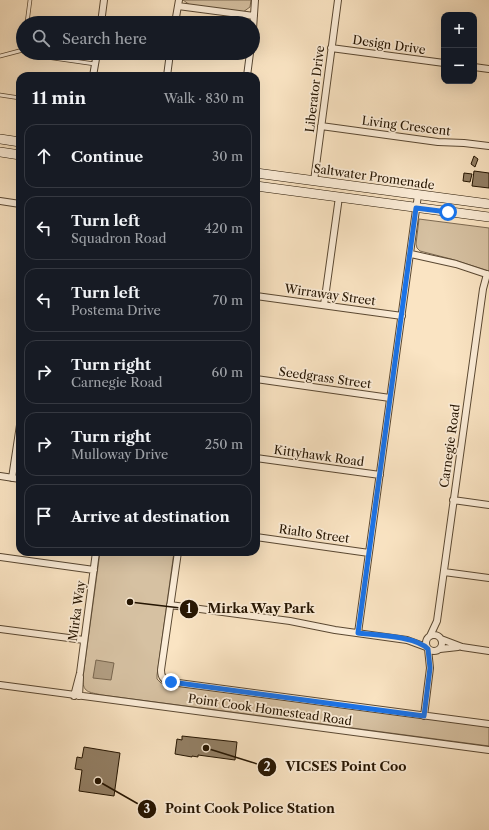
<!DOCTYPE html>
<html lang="en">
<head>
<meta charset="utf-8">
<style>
  :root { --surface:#171b24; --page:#20242c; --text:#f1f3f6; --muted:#9ea1a6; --line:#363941 }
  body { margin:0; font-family:"Libre Caslon Text",serif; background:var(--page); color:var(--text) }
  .controls { position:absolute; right:12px; top:12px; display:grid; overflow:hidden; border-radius:8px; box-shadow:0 4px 16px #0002 }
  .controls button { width:36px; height:36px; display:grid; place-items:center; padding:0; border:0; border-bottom:1px solid var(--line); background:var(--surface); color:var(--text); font:20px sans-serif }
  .stop { position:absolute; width:12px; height:12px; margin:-9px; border:3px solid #1a73e8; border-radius:50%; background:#fff }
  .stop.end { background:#1a73e8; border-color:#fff; box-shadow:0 1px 4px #0008 }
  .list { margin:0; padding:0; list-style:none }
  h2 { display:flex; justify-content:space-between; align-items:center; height:52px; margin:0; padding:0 16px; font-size:17px }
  h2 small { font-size:13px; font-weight:400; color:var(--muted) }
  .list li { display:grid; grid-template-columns:26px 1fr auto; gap:12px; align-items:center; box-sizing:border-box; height:64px; margin:0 8px 8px; padding:0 8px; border:1px solid var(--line); border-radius:12px }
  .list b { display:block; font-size:15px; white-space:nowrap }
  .list p { margin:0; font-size:13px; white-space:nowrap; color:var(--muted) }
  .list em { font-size:13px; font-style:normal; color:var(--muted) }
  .icon { flex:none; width:22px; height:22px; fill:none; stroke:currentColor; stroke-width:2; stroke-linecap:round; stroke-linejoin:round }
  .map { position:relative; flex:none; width:489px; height:830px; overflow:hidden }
  .search { position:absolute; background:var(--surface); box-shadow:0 4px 16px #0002; left:16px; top:16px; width:244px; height:44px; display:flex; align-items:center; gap:10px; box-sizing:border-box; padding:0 14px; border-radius:22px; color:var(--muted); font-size:15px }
  .panel { position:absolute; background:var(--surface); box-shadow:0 4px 16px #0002; left:16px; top:72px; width:244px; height:484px; border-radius:12px }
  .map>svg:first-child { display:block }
  .green { fill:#d6c1a2; stroke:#7d6a52 }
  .water { fill:#b19d81; stroke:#79664e }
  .building { fill:#938066; stroke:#241401 }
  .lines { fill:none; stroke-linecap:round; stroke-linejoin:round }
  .lane-casing { stroke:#5a4832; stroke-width:4.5 }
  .street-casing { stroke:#5a4832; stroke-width:8 }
  .secondary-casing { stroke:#241401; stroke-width:10 }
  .lane { stroke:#fcedd8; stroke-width:3 }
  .street { stroke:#fcedd8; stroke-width:6 }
  .secondary { stroke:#fcedd8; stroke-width:9 }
  .route { stroke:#1a73e8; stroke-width:5 }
  .labels { text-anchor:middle; stroke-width:3.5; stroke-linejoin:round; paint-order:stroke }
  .street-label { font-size:12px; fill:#241401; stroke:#fcedd8 }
  .leader { fill:none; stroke:#241401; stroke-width:1.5 }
  .callout-dot { fill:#241401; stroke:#fcedd8; stroke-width:1.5 }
  .mark-label { font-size:12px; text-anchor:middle; font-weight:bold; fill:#fff }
  .callout-label { font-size:13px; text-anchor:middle; font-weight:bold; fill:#241401; stroke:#fcedd8; stroke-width:3.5; stroke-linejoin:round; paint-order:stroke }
</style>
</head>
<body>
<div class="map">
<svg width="489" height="830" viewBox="0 0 489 830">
  <rect width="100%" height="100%" fill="#fae4c3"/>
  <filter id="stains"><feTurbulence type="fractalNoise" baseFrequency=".005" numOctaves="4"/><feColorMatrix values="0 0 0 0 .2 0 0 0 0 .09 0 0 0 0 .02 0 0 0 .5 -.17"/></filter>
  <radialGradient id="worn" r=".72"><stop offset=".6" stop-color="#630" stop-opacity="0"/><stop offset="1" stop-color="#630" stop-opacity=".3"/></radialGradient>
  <!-- green -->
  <path class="green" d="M183,0H251L250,7L243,12L190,5Z
    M419,219L489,228V271L451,259L420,251L417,248L416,244Z
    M100,552H174L157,675V679L161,683L489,727V746L102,695C89,692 82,693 83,677Z"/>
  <!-- water -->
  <path class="water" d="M96,660L114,663L111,680L93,678Z"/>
  <!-- building -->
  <path class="building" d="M474,156L478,159L475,167L471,164Z
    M474,171L489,173V188L472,186Z
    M464,173L472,174L470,182L463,181Z
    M182,736L237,742L235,760L198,755V757L192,756V757L175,754L177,739L182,740Z
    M84,747L120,753L114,796L79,791L82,770L75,769L77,757L82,758Z"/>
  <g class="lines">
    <!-- lane casing -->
    <g class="lane-casing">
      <path id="lane" d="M27,23L30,0
        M26,53L32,55L95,64
        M0,56L23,50
        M0,95L20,98"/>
    </g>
    <!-- street casing -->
    <g class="street-casing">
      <path id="street" d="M178,6L254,16
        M101,23L104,0
        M175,23L179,0
        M253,29L255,0
        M331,48L444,63
        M474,67L489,69
        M93,76L97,53
        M167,76L170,53
        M247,76L250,53
        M321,126L438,142L464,143L489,146
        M314,181L338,0
        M0,201L20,204
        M411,254L456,264L489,275
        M256,296L402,316
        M324,305L339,197
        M256,379L390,398
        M256,458L380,475
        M0,476L20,479
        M12,478L20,425
        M453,500L489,505
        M256,537L369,553
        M178,552L161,670C161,678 164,680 171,682L489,724
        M0,557L94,570
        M444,572L489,578
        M170,605L290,621L335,630L407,640L426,647
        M0,629L84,640
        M358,633L418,195
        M426 643a8 8 0 1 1 16 0a8 8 0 1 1-16 0Z
        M430,636L437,621L483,289L487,274
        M441,639L462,647L489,651
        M440,649L458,647
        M0,685L489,750
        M74,696L80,673L96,552
        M79,696L80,677
        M424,716L430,668L428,649"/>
    </g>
    <!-- secondary casing -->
    <g class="secondary-casing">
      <path id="secondary" d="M0,139L20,142
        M0,152L20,155
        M256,173L489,204
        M256,186L489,217"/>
    </g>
    <!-- lane -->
    <use href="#lane" class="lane"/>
    <!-- street -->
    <use href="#street" class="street"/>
    <!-- secondary -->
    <use href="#secondary" class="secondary"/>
  </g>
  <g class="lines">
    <!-- route -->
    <path class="route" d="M171,682L424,716L430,668L428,649C415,636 376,635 358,633L416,208L448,212"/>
  </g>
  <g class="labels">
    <!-- street labels -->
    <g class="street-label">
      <text transform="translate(389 45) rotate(8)" y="4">Design Drive</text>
      <text transform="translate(315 89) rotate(-83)" y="4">Liberator Drive</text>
      <text transform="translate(406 126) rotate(7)" y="4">Living Crescent</text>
      <text transform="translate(374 177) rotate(8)" y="4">Saltwater Promenade</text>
      <text transform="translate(330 295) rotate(8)" y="4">Wirraway Street</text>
      <text transform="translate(325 378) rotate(8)" y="4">Seedgrass Street</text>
      <text transform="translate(450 446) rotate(-82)" y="4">Carnegie Road</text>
      <text transform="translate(319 456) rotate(8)" y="4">Kittyhawk Road</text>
      <text transform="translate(314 534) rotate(8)" y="4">Rialto Street</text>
      <text transform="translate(77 611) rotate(-82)" y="4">Mirka Way</text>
      <text transform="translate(270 710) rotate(8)" y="4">Point Cook Homestead Road</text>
    </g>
  </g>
  <!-- callouts -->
  <path class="leader" d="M130 602L189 609M206 748L267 767M98 781L147 809"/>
  <g class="callout-dot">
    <circle cx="130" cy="602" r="4"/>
    <circle cx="206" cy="748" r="4"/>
    <circle cx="98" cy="781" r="4"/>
    <circle cx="189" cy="609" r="10"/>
    <circle cx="267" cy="767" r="10"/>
    <circle cx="147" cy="809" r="10"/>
  </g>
  <g class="mark-label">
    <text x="189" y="613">1</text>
    <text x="267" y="771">2</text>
    <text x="147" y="813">3</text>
  </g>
  <g class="callout-label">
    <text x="261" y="613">Mirka Way Park</text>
    <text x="346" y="771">VICSES Point Coo</text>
    <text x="250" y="813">Point Cook Police Station</text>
  </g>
  <rect width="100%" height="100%" filter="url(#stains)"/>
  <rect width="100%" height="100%" fill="url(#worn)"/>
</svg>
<div class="controls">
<button>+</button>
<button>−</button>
</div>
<div class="stop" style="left:448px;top:212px"></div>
<div class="stop end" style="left:171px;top:682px"></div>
<div class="search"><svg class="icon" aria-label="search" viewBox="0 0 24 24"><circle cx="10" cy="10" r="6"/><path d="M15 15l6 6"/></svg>Search here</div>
<section class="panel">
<h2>11 min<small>Walk · 830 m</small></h2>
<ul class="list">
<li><svg class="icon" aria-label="ahead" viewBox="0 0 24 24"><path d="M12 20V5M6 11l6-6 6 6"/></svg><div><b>Continue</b></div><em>30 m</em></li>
<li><svg class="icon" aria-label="left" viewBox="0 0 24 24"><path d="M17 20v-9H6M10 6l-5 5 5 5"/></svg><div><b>Turn left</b><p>Squadron Road</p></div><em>420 m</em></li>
<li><svg class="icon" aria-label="left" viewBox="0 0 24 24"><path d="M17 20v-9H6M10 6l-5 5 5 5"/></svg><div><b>Turn left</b><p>Postema Drive</p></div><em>70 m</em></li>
<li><svg class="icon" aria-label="right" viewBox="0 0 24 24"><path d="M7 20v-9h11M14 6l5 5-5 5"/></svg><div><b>Turn right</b><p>Carnegie Road</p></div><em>60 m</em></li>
<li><svg class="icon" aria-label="right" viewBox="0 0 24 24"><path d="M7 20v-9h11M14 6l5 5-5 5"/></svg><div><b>Turn right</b><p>Mulloway Drive</p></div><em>250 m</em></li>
<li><svg class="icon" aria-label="arrive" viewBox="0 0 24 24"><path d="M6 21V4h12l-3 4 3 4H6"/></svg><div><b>Arrive at destination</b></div></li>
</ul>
</section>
</div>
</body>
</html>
